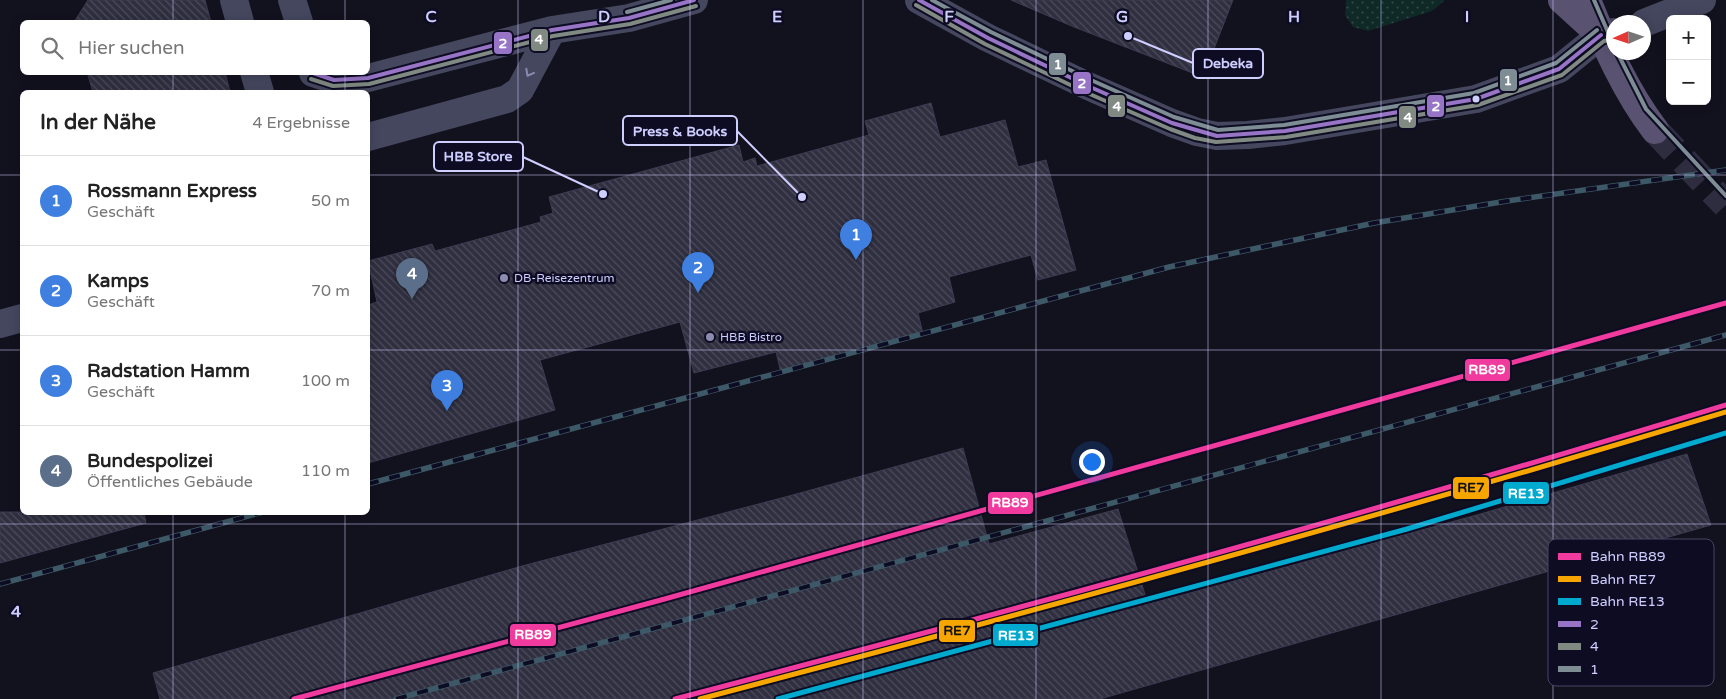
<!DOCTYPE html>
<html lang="de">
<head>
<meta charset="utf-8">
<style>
  :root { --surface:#fff; --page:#f2f2f2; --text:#222; --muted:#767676; --line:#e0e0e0; --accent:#8c8cb0 }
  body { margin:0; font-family:"Varela Round",sans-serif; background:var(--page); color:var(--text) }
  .controls { position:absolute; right:15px; top:15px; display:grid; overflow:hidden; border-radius:8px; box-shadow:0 2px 12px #0003 }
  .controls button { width:45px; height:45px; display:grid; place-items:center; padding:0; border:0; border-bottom:1px solid var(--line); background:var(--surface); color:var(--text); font:25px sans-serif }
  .compass { position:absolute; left:1606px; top:15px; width:45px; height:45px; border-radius:50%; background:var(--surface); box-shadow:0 2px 12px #0003; rotate:267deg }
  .you { position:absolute; left:1091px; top:461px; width:18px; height:18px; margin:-12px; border:4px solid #fff; border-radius:50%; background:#1a73e8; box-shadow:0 0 0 8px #1a73e833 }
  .badge { display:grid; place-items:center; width:32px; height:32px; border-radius:50%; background:var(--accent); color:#fff; font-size:16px; font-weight:700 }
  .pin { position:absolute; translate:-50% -41px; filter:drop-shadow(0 1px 2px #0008) }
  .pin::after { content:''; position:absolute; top:26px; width:18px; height:15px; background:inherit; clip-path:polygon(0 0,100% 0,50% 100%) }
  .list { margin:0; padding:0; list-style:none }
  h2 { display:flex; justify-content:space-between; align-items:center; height:65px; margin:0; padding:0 20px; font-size:21px }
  h2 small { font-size:16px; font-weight:400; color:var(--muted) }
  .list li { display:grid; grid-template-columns:32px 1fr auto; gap:15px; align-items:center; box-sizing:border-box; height:90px; padding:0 20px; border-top:1px solid var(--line) }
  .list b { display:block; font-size:19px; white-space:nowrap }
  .list p { margin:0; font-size:16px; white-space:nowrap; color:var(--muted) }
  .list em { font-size:16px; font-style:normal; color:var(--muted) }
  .icon { flex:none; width:28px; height:28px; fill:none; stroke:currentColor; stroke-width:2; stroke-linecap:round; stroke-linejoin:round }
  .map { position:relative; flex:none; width:1726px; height:699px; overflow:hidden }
  .search { position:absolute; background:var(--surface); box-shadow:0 2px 12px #0003; left:20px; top:20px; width:350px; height:55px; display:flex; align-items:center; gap:12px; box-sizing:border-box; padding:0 18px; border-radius:8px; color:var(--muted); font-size:19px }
  .panel { position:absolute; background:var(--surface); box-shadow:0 2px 12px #0003; left:20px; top:90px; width:350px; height:425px; border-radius:8px }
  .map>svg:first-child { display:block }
  .grass { fill:url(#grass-dots) }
  .building { fill:url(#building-back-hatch); stroke:#3c3b52 }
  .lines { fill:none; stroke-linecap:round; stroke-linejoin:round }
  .major-tunnel { stroke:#2e2d40; stroke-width:28; stroke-dasharray:28 14; stroke-linecap:butt }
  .minor { stroke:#45475f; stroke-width:28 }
  .major { stroke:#595271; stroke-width:28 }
  .rail-casing { stroke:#3d5866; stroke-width:5.5 }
  .rail { stroke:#0d0c23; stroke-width:4; stroke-dasharray:11; stroke-linecap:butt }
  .bus-1-casing { stroke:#0d0c23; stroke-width:8 }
  .bus-2-casing { stroke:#0d0c23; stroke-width:8 }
  .bus-3-casing { stroke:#0d0c23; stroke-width:8 }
  .bus-1 { stroke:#9774c6; stroke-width:4 }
  .bus-2 { stroke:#808982; stroke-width:4 }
  .bus-3 { stroke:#7e8c93; stroke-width:4 }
  .rail-1-casing { stroke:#0d0c23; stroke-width:9 }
  .rail-2-casing { stroke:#0d0c23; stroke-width:9 }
  .rail-3-casing { stroke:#0d0c23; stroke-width:9 }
  .rail-1 { stroke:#f13a9d; stroke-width:5 }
  .rail-2 { stroke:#f7a600; stroke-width:5 }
  .rail-3 { stroke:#00a9ce; stroke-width:5 }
  .oneway { stroke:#8a8aaf }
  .grid { fill:none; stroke:#ceceff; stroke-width:1; stroke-opacity:0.55 }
  .bus-dot { fill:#ceceff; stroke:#0d0c23; stroke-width:2 }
  .poi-dot { fill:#8c8cb0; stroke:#0d0c23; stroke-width:2 }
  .labels { text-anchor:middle; stroke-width:5; stroke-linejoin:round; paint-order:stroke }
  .poi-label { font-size:12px; fill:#ceceff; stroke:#0d0c23; text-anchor:start }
  .key { fill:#0d0c23; stroke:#474665; stroke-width:1 }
  .key-label { font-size:14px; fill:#ceceff }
  .grid-label { font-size:16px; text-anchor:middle; font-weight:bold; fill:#ceceff; stroke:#0d0c23; stroke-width:5; stroke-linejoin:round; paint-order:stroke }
  .leader { fill:none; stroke:#ceceff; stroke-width:2 }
  .callout-dot { fill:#ceceff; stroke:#0d0c23; stroke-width:2 }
  .callout { fill:#0d0c23; stroke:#ceceff; stroke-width:2 }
  .callout-label { font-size:14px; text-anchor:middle; font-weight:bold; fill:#ceceff }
  .line-badge { stroke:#0d0c23; stroke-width:2 }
  .badge-label { font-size:14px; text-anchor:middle; font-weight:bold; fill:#fff }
  .pale-badge-label { font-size:14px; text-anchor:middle; font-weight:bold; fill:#111 }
</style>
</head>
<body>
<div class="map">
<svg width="1726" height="699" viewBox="0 0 1726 699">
  <defs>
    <pattern id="grass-dots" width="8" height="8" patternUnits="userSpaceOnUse" patternTransform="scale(1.25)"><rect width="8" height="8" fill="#0f2927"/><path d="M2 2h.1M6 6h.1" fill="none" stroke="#314747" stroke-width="1.8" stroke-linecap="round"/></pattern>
    <pattern id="building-back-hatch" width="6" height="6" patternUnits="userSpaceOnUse" patternTransform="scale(1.25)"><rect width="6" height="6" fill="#302f40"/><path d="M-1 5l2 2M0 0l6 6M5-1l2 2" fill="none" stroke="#4d4c5d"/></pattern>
  </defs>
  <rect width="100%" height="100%" fill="#12111e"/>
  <!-- grass -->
  <path class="grass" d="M1346,0H1445L1432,11L1368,31L1353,27L1345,15Z"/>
  <!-- building -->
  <path class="building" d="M88,0H205L211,22H74Z
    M1011,0H1233L1203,77L1074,27Z
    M87,72H225L230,92H93Z
    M931,103L940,137L1005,120L1018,167L1046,160L1076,270L1038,280L1031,255L949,277L955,302L918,313L923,334L781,373L776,352L694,373L680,322L540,360L555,410L368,463V305L377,302L368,261L432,244L435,251L541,222L540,217L553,213L549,197L739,145L743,162L755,158L757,166L869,135L865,121Z
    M963,448L989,544L1118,509L1148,604L1477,515L1687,454L1711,525L1100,699H160L153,673L522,566L789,496Z
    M0,512H144L146,523L0,563Z"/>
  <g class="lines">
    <!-- major-tunnel -->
    <path class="major-tunnel" d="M1655,130L1726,205"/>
    <!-- minor -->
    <path class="minor" d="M234,0L240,22
      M292,0L299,22
      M919,0L988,38L1088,86L1172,123L1197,132L1217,136L1248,135L1285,131L1476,99L1559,69L1601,35L1614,32
      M1644,23L1702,0
      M254,72L260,92
      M313,73L334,80L368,78L552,30L629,18L694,0
      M368,137L507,99L520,90L552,30
      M0,324L22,318"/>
    <!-- major -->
    <path class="major" d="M1562,0L1596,31
      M1587,0C1605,45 1626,92 1655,130"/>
    <!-- rail casing -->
    <g class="rail-casing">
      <path id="rail" d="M368,484L1169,267L1374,223L1507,201L1726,170
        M0,584L263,512
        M396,699L1726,335"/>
    </g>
    <!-- rail -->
    <use href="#rail" class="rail"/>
    <!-- bus-1 casing -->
    <g class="bus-1-casing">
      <path id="bus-1" d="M919,0L988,38L1088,86L1172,123L1217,136L1285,131L1476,99L1559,69L1601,35
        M313,73L334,80L368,78L552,30L629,18L694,0"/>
    </g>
    <!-- bus-2 casing -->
    <g class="bus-2-casing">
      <path id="bus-2" d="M916,5L985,44L1085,92L1170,129L1195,138L1216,142L1286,137L1478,105L1562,75L1604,41L1614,39
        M311,79L333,86L369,84L553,36L630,24L696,6"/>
    </g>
    <!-- bus-3 casing -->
    <g class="bus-3-casing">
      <path id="bus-3" d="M932,0L991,32L1091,80L1174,117L1218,130L1284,125L1474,93L1556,63L1597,30
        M1594,0L1614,46
        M627,12L671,0
        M1617,52L1646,109L1726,196"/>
    </g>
    <!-- bus-1 -->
    <use href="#bus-1" class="bus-1"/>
    <!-- bus-2 -->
    <use href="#bus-2" class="bus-2"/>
    <!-- bus-3 -->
    <use href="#bus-3" class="bus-3"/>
    <!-- rail-1 casing -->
    <g class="rail-1-casing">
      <path id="rail-1" d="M294,699L661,600L1726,303
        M675,699C1027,607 1378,511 1726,405"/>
    </g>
    <!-- rail-2 casing -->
    <g class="rail-2-casing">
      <path id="rail-2" d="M700,699C1043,609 1386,515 1726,412"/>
    </g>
    <!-- rail-3 casing -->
    <g class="rail-3-casing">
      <path id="rail-3" d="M778,699L1407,529L1726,433"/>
    </g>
    <!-- rail-1 -->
    <use href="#rail-1" class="rail-1"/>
    <!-- rail-2 -->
    <use href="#rail-2" class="rail-2"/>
    <!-- rail-3 -->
    <use href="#rail-3" class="rail-3"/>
  </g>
  <!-- one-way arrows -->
  <defs><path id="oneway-chevron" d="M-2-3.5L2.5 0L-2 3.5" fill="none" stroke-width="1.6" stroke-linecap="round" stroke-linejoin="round" transform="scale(1.25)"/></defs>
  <use class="oneway" href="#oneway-chevron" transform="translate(529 73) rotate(118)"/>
  <!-- grid -->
  <path class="grid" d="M173,0V22M345,0V22M518,0V699M690,0V699M863,0V699M1036,0V699M1208,0V699M1381,0V699M1553,0V699M173,72V92M345,72V92M0,175H22M368,175H1726M0,350H22M368,350H1726M173,512V699M345,512V699M0,524H1726"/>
  <!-- markers -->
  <circle class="bus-dot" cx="1476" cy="99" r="4.5"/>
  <g class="poi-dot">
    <circle cx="504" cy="278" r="5"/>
    <circle cx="710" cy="337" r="5"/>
  </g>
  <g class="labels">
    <!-- poi labels -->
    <g class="poi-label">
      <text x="514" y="282">DB-Reisezentrum</text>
      <text x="720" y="341">HBB Bistro</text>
    </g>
  </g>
  <!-- legend -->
  <rect x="1548" y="539" width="166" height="147" rx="8" class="key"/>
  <rect x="1558" y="553" width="23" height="7" fill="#f13a9d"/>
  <rect x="1558" y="576" width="23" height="6" fill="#f7a600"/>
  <rect x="1558" y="598" width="23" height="7" fill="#00a9ce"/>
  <rect x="1558" y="621" width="23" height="6" fill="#9774c6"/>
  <rect x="1558" y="643" width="23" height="7" fill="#808982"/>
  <rect x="1558" y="666" width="23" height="6" fill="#7e8c93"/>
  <g class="key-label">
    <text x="1590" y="561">Bahn RB89</text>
    <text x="1590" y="584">Bahn RE7</text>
    <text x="1590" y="606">Bahn RE13</text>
    <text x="1590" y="629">2</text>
    <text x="1590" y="651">4</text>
    <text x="1590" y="674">1</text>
  </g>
  <g class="grid-label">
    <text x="431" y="22">C</text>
    <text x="604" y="22">D</text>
    <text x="777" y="22">E</text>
    <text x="949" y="22">F</text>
    <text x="1122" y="22">G</text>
    <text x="1294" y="22">H</text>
    <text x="1467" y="22">I</text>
    <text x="16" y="617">4</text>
  </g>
  <!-- callouts -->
  <path class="leader" d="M1128 36L1193 63M802 197L737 131M603 194L523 157"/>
  <g class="callout-dot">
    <circle cx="1128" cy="36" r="5"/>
    <circle cx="802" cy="197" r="5"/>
    <circle cx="603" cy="194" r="5"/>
  </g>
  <g class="callout">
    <rect x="1193" y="49" width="70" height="29" rx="5"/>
    <rect x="623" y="116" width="114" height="29" rx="5"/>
    <rect x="434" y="142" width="89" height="29" rx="5"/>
  </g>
  <g class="callout-label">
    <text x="1228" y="68">Debeka</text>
    <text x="680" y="136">Press &amp; Books</text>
    <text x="478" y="161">HBB Store</text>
  </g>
  <g class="line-badge">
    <rect x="530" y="28" width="19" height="24" rx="5" fill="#808982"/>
    <rect x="493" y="31" width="20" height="24" rx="5" fill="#9774c6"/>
    <rect x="1048" y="52" width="19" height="24" rx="5" fill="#7e8c93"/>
    <rect x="1499" y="68" width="19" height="24" rx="5" fill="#7e8c93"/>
    <rect x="1072" y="71" width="20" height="24" rx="5" fill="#9774c6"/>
    <rect x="1426" y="94" width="19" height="24" rx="5" fill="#9774c6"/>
    <rect x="1107" y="94" width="19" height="24" rx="5" fill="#808982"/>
    <rect x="1398" y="105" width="19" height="24" rx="5" fill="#808982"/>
    <rect x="1464" y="358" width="47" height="24" rx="5" fill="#f13a9d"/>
    <rect x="1452" y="476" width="38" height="24" rx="5" fill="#f7a600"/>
    <rect x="1502" y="481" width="48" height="24" rx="5" fill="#00a9ce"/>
    <rect x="987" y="491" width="47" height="24" rx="5" fill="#f13a9d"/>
    <rect x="938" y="619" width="38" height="24" rx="5" fill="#f7a600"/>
    <rect x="509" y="623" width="48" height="24" rx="5" fill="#f13a9d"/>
    <rect x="992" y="623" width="47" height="24" rx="5" fill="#00a9ce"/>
  </g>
  <g class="badge-label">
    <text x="539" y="44">4</text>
    <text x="503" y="48">2</text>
    <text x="1058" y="69">1</text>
    <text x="1508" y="85">1</text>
    <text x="1082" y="88">2</text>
    <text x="1436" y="111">2</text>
    <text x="1117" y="111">4</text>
    <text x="1408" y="122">4</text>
    <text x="1487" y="374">RB89</text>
    <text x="1526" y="498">RE13</text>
    <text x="1010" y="507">RB89</text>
    <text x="533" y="639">RB89</text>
    <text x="1016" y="640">RE13</text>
  </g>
  <g class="pale-badge-label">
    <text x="1471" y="492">RE7</text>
    <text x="957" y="635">RE7</text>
  </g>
</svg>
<div class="controls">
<button>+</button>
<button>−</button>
</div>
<svg class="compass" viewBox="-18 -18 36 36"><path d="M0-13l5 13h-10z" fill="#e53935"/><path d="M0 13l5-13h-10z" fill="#767676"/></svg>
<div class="you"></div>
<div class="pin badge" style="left:856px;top:260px;background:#3f7fe0">1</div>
<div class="pin badge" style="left:698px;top:293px;background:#3f7fe0">2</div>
<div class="pin badge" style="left:447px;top:411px;background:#3f7fe0">3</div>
<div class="pin badge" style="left:412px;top:299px;background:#5c6f8a">4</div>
<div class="search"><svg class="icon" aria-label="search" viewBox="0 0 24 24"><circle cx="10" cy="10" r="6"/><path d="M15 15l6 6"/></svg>Hier suchen</div>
<section class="panel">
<h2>In der Nähe<small>4 Ergebnisse</small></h2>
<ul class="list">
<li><span class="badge" style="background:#3f7fe0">1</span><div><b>Rossmann Express</b><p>Geschäft</p></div><em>50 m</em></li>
<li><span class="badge" style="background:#3f7fe0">2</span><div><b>Kamps</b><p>Geschäft</p></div><em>70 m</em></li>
<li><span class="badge" style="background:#3f7fe0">3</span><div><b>Radstation Hamm</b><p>Geschäft</p></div><em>100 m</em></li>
<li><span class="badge" style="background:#5c6f8a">4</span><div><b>Bundespolizei</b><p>Öffentliches Gebäude</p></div><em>110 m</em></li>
</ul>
</section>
</div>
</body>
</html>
